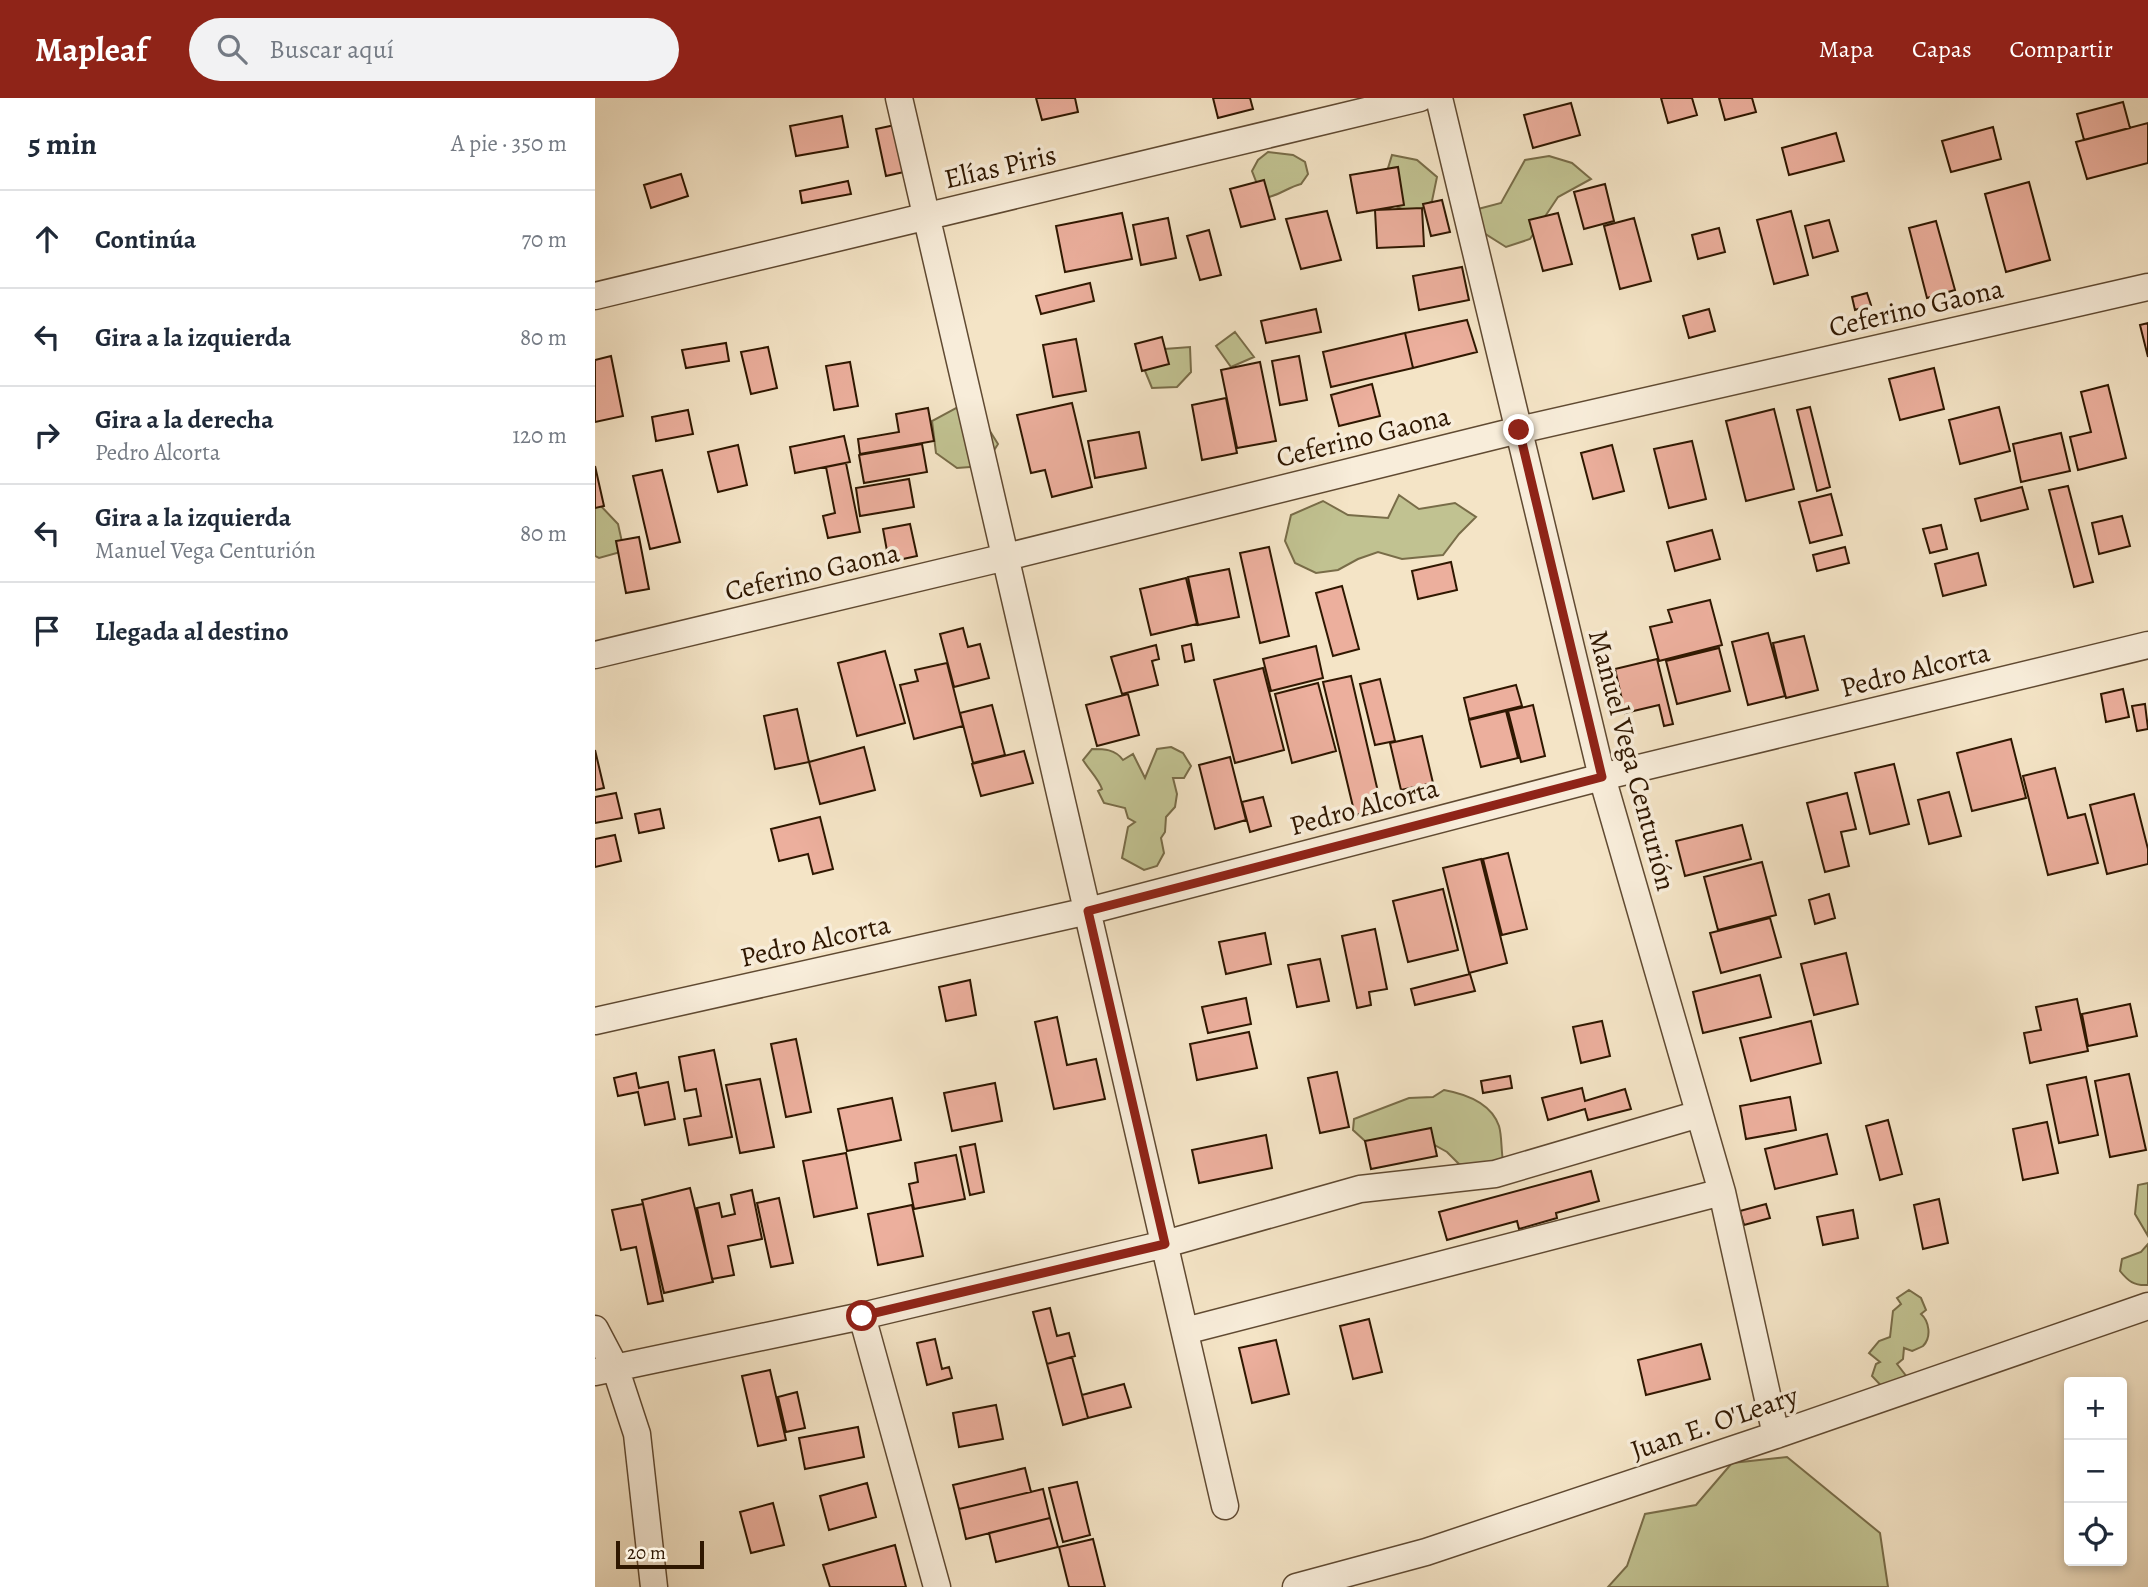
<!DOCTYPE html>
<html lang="es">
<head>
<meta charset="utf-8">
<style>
  :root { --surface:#fff; --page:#f2f2f3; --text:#1f2937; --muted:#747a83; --line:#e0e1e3; --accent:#8f2418 }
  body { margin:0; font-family:Alegreya,serif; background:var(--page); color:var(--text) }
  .controls { position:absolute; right:21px; bottom:21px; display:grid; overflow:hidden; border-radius:7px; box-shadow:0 4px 10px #0003 }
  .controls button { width:63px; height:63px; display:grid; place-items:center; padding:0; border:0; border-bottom:2px solid var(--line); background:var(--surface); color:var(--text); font:35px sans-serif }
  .scale { position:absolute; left:21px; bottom:18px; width:88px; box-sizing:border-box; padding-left:7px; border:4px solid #2f1700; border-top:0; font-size:19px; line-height:24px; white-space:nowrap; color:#2f1700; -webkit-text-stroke:5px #f8edda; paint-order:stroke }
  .stop { position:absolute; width:21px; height:21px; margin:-16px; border:5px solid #8f2418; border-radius:50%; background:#fff }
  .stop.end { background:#8f2418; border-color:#fff; box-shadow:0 2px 7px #0008 }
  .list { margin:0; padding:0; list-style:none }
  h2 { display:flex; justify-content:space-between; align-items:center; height:91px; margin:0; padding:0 28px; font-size:30px }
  h2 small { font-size:23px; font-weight:400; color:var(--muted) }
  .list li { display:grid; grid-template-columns:46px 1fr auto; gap:21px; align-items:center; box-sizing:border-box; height:98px; padding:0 28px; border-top:2px solid var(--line) }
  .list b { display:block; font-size:26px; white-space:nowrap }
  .list p { margin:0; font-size:23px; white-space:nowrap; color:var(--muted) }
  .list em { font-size:23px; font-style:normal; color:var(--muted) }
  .icon { flex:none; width:38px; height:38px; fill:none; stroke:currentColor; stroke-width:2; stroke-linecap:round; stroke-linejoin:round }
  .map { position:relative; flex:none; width:1553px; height:1489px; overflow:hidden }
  header { display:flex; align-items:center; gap:42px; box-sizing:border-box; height:98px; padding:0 35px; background:var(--accent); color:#fff }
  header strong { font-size:33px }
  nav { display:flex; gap:38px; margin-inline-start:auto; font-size:24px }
  .search { width:490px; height:63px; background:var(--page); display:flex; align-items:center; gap:18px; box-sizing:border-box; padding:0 24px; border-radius:38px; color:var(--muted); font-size:26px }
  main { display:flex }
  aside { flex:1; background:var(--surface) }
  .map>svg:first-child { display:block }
  .green { fill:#c1c291; stroke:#786c48; stroke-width:2 }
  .building { fill:#ecaf9d; stroke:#2f1700; stroke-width:2 }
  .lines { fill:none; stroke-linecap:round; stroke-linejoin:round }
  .street-casing { stroke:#604a32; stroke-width:29 }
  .street { stroke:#f8edda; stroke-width:26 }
  .route { stroke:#8f2418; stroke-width:9 }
  .labels { text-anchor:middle; stroke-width:7; stroke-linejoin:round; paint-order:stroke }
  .street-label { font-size:28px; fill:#2f1700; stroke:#f8edda }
</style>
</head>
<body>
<header>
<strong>Mapleaf</strong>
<div class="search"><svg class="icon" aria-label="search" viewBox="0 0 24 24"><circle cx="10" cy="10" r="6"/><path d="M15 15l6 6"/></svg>Buscar aquí</div>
<nav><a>Mapa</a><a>Capas</a><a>Compartir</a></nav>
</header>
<main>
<aside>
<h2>5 min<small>A pie · 350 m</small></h2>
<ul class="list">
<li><svg class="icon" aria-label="ahead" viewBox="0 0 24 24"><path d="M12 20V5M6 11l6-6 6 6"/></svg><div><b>Continúa</b></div><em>70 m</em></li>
<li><svg class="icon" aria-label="left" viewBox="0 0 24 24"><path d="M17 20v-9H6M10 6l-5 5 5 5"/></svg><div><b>Gira a la izquierda</b></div><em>80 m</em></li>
<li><svg class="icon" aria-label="right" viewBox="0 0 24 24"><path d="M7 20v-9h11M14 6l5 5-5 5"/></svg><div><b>Gira a la derecha</b><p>Pedro Alcorta</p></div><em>120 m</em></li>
<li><svg class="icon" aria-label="left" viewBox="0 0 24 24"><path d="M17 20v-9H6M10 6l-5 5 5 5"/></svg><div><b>Gira a la izquierda</b><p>Manuel Vega Centurión</p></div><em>80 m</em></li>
<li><svg class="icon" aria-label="arrive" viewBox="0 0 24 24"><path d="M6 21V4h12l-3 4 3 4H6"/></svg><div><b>Llegada al destino</b></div></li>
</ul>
</aside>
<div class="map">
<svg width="1553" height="1489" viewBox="0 0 1553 1489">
  <rect width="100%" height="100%" fill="#f4e4c6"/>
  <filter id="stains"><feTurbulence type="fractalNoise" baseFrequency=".00286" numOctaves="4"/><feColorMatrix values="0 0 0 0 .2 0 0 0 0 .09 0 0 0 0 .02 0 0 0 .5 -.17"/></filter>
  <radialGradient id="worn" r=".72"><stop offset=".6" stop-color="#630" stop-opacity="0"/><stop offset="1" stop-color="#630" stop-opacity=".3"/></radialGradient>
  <!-- green -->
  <path class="green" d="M673,54L698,57L710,64L713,76L706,86C694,89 686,96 674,99L664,91L657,73L663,62Z
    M797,57L822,62L842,79L837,103L818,117L797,106L790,80Z
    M954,58L977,65L996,81L963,99L935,141L911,149L889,135L883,111L906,105L930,62Z
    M640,234L659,259L636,269L621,248Z
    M595,249L596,274L582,289L557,290L548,268L569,251Z
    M361,310L388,322L403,346L389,368L362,370L341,355L337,323Z
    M804,397L824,411L860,405L881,419L864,436L848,457L807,461L783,454L763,461L743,472L721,475L700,465L690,443L696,417L728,403L753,417L793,420Z
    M4,406L23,426L29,453L4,460L0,458V410Z
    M576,649L588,655L596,668L589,680H578L582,696L580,709L571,719L570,734L566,740L569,755L562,768L549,772L527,760L533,729L540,724L533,720L530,710L509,705L503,693L507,691C503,680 494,672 488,662L497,651C509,651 520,651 528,662L538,656L550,680L562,651Z
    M849,992C871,996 896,1005 904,1028C907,1038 906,1052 908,1063L885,1072L864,1066L852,1054L827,1040L770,1043L758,1032L759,1021L814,1000L838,999Z
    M1553,1085V1138L1540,1116L1543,1087Z
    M1553,1146V1187C1539,1188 1533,1183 1525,1173L1527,1161L1546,1154Z
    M1314,1192L1326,1200L1331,1212L1326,1216C1334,1223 1337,1239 1328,1248C1325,1250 1321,1251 1317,1253L1309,1250L1308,1261L1302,1266L1312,1279L1292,1294L1277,1278L1281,1266L1285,1264L1274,1255L1284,1243L1295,1239L1298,1213L1306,1206L1302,1200Z
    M1192,1359L1285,1435L1293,1489H1013L1032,1468L1050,1416L1101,1407L1137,1365Z"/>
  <!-- building -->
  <path class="building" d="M441,0H480L483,14L447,22Z
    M618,0H655L658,11L623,20Z
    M1066,0H1097L1102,17L1073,25Z
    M1124,0H1157L1161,14L1130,22Z
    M1528,4L1535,30L1489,42L1482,16Z
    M976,5L985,37L938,50L929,17Z
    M247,18L253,49L201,58L195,28Z
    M1553,25V65L1492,81L1481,44Z
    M300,27L309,74L291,78L281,31Z
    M1398,29L1406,61L1356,74L1347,43Z
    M1241,35L1249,63L1194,77L1187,50Z
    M803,69L809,107L762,115L755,77Z
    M86,76L93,98L56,110L49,87Z
    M669,82L680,121L646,129L635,91Z
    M253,83L256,96L207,105L205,93Z
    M1434,84L1455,162L1411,174L1390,96Z
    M1010,86L1019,123L989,131L979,94Z
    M847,102L855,134L836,138L828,106Z
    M827,110L829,148L782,150L780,112Z
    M732,113L746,162L706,171L691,121Z
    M1196,113L1213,177L1179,186L1162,122Z
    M527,115L537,161L470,174L461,128Z
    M963,115L977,166L948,173L934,122Z
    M573,120L581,160L546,167L538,127Z
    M1039,120L1056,183L1025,191L1009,128Z
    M1234,122L1243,153L1218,160L1210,128Z
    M1341,123L1360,192L1332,200L1314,130Z
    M1124,130L1130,154L1103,161L1097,137Z
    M614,132L626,177L605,182L592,138Z
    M867,169L874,202L824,212L818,178Z
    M495,185L499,203L446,216L441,198Z
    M1272,195L1276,207L1260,212L1257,199Z
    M721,211L726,234L671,245L666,223Z
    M1114,211L1120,233L1094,240L1088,218Z
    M872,222L882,254L818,270L810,235Z
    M1553,225V259L1545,227Z
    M810,235L818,270L736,289L728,254Z
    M567,239L574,266L547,273L540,246Z
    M481,241L491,293L458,299L448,247Z
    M131,245L134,263L91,270L87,252Z
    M173,249L182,290L156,296L146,254Z
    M16,258L28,318L0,324V262Z
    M704,258L712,302L685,307L677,263Z
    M255,264L263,308L239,312L231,268Z
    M665,264L681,343L642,350L626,272Z
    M1339,270L1349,311L1305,322L1294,281Z
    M777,286L785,318L744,328L736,297Z
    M1513,287L1531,360L1483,372L1475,339L1496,334L1486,294Z
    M631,300L642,355L607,362L597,307Z
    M477,305L497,389L457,399L450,372L436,375L422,317Z
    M1215,309L1235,389L1222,393L1202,312Z
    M1404,309L1415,353L1365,366L1354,322Z
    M333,310L339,343L265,356L263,341L304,334L301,316Z
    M1179,311L1199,391L1151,403L1131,323Z
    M93,312L98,336L61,343L57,319Z
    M544,334L551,370L500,380L493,343Z
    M1466,335L1475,373L1426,384L1418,346Z
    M249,338L255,364L200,375L195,349Z
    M1097,343L1111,401L1074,410L1059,351Z
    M327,346L332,374L269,385L264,357Z
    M143,347L152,387L123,394L113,354Z
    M1017,347L1029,393L998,401L986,355Z
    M251,365L265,434L233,440L228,418L240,415L231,369Z
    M0,368L9,408L0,410Z
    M67,372L85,444L55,451L38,378Z
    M314,381L319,409L265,418L261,390Z
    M1473,388L1498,484L1479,489L1454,392Z
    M1427,389L1433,411L1386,423L1380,401Z
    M1236,396L1247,437L1215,445L1204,404Z
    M1527,418L1535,448L1504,456L1497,425Z
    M315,426L322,458L294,464L288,431Z
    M1346,427L1352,451L1335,455L1328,431Z
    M1117,432L1125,461L1080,473L1072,444Z
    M44,439L54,491L31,495L21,443Z
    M674,449L694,538L665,545L645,455Z
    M1250,449L1254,465L1222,473L1218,457Z
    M1383,455L1391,487L1348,498L1340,466Z
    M856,464L862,492L823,501L817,473Z
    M634,471L644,519L603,527L593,479Z
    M591,480L602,526L556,537L545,491Z
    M747,488L764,551L738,558L721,495Z
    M1115,502L1127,547L1064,563L1055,529L1077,524L1073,512Z
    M368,530L373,549L385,546L394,580L359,589L345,536Z
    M1173,535L1190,598L1153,607L1137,544Z
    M1209,538L1223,592L1191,600L1178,545Z
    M596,546L599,562L590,564L587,548Z
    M561,547L564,561L557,563L563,587L527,596L516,559Z
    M721,548L728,580L676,593L668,561Z
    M1124,550L1135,593L1082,606L1071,563Z
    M290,553L310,625L262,638L243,565Z
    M1062,561L1078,626L1069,628L1064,607L1030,615L1020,571Z
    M352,565L368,628L319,641L305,587L323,583L320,572Z
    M668,570L689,652L640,665L619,582Z
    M756,578L787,711L760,717L728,584Z
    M785,581L800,643L780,647L765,586Z
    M723,585L741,653L697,665L680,596Z
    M921,587L927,608L874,621L869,600Z
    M1528,591L1534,619L1511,624L1506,596Z
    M533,596L544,637L502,648L491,607Z
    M1550,606L1553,631L1542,633L1537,608Z
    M397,607L410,657L378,665L365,615Z
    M938,607L950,658L926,664L913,613Z
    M202,611L214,664L180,671L169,618Z
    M911,613L923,660L886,669L874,622Z
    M827,638L838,685L806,692L795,645Z
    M1416,641L1431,700L1377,713L1362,655Z
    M269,649L280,692L225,706L214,664Z
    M0,652L9,690L0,692Z
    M429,653L438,685L386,698L377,666Z
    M635,659L651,722L620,731L604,667Z
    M1299,666L1314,726L1275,736L1260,675Z
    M1460,670L1473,720L1490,716L1503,765L1453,777L1428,678Z
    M1354,694L1366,738L1334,746L1323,702Z
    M21,695L27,720L0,725V699Z
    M1252,695L1261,731L1246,734L1254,768L1230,774L1212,705Z
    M1539,696L1553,751V766L1512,776L1495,707Z
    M668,699L676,728L655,734L647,704Z
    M65,711L69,730L44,735L40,716Z
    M225,719L238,771L218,776L213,756L184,763L176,731Z
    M1147,727L1156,761L1090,778L1081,743Z
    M20,737L26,763L0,769V741Z
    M913,755L932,831L907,837L888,761Z
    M886,761L912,865L874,875L848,770Z
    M1167,764L1181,817L1123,832L1109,779Z
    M848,791L863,852L813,864L798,803Z
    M1234,796L1240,820L1220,826L1214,802Z
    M1175,820L1186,859L1126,875L1115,835Z
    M780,831L792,891L774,894L776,907L762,910L747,838Z
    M670,835L676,866L631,876L624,844Z
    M1251,855L1263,906L1219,917L1206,866Z
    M725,861L734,903L702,909L693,867Z
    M875,876L880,893L820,907L816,891Z
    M1165,877L1176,919L1108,935L1098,894Z
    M375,882L381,917L351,923L344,889Z
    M651,900L656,926L613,935L607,909Z
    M1482,901L1493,953L1435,965L1429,935L1446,932L1441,909Z
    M1535,906L1542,938L1493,948L1487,916Z
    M462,919L472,967L501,961L510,1001L459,1011L440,924Z
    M1007,923L1015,958L986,965L978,929Z
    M1216,923L1226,965L1156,983L1145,940Z
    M654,934L662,970L602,982L595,946Z
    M201,941L216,1014L191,1019L176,946Z
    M119,952L137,1039L94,1047L89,1021L106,1018L101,991L90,993L84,959Z
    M742,974L754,1029L725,1035L713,980Z
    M41,975L44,990L73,984L80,1021L50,1027L43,994L23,998L19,980Z
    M1534,976L1551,1052L1515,1059L1500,983Z
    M915,978L917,990L888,995L886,983Z
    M1491,979L1503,1037L1464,1045L1452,987Z
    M165,981L179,1049L145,1055L131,987Z
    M400,985L407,1023L357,1033L349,995Z
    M987,990L990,1003L1030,991L1036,1011L993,1022L990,1011L953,1022L947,1000Z
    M1195,999L1201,1032L1151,1041L1145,1008Z
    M297,1000L306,1042L252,1053L243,1011Z
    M1293,1022L1307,1076L1285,1082L1271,1028Z
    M1452,1024L1463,1075L1428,1082L1418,1031Z
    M836,1030L842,1058L776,1071L770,1043Z
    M1232,1036L1242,1076L1180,1091L1170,1051Z
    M671,1037L677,1070L604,1085L597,1052Z
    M380,1046L389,1094L375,1097L365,1049Z
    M251,1055L262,1110L219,1119L208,1063Z
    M361,1057L370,1101L319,1111L314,1086L323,1084L320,1065Z
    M996,1073L1004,1103L961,1115L962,1120L924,1131L922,1123L852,1142L844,1114Z
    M95,1090L118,1184L69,1195L47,1102Z
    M157,1092L167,1141L133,1148L139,1177L117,1181L102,1110L124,1105L127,1119L140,1116L136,1097Z
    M184,1100L198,1165L176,1169L162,1105Z
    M1344,1101L1353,1145L1328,1151L1319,1107Z
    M48,1106L68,1203L53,1206L41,1149L26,1152L17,1112Z
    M1171,1106L1175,1120L1149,1127L1145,1113Z
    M317,1107L328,1158L283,1167L273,1116Z
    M1258,1112L1263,1140L1228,1147L1222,1119Z
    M455,1210L462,1238L474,1235L480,1258L452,1266L438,1214Z
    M774,1221L787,1274L758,1281L745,1228Z
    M340,1241L347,1271L354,1269L357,1280L332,1287L322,1245Z
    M681,1242L694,1296L657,1305L644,1250Z
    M1106,1246L1115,1281L1051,1297L1043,1262Z
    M477,1259L493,1320L468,1327L452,1266Z
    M175,1272L191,1342L163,1348L147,1278Z
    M529,1286L536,1309L493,1320L487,1297Z
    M202,1294L210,1330L191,1334L183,1299Z
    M401,1307L408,1341L364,1349L358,1315Z
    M263,1329L269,1359L210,1371L204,1340Z
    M430,1370L436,1394L364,1411L358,1387Z
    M482,1384L495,1437L468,1444L454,1390Z
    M272,1385L281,1419L234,1432L225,1398Z
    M448,1391L455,1420L371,1441L364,1411Z
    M178,1405L189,1447L156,1455L145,1414Z
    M455,1420L463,1449L401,1464L394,1435Z
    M498,1441L510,1489H474L464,1449Z
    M300,1447L311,1489H235L228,1467Z"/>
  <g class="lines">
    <!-- street casing -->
    <g class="street-casing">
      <path id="street" d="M304,0L630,1408
        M844,0L1007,679L1127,1094L1181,1337
        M0,198L825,0
        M0,557L411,459L924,332L1553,189
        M0,923L493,813L1007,679L1553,547
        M267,1218L342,1489
        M0,1231L20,1269L42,1336L59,1489
        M590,1233L1127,1094
        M0,1274L267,1218L570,1146L765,1091L900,1076L1104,1016
        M701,1489L831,1454L1181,1337L1553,1208"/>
    </g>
    <!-- street -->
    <use href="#street" class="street"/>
  </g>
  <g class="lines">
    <!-- route -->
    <path class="route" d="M267,1218L570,1146L493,813L1007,679L924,332"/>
  </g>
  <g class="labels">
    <!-- street labels -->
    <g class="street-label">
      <text transform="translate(405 68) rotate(-13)" y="10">Elías Piris</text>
      <text transform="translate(1321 209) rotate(-13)" y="10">Ceferino Gaona</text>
      <text transform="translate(768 338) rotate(-14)" y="10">Ceferino Gaona</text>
      <text transform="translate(217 473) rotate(-13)" y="10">Ceferino Gaona</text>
      <text transform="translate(1320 571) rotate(-14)" y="10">Pedro Alcorta</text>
      <text transform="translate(1038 662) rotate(75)" y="10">Manuel Vega Centurión</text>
      <text transform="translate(769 708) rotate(-15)" y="10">Pedro Alcorta</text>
      <text transform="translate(220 842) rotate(-13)" y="10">Pedro Alcorta</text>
      <text transform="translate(1119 1324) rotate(-19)" y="10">Juan E. O'Leary</text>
    </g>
  </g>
  <rect width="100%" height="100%" filter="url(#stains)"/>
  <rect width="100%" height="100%" fill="url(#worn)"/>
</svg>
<div class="controls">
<button>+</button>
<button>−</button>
<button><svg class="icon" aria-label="locate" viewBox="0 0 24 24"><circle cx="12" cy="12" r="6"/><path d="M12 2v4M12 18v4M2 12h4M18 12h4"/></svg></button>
</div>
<div class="scale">20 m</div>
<div class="stop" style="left:267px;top:1218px"></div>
<div class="stop end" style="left:924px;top:332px"></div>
</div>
</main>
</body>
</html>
